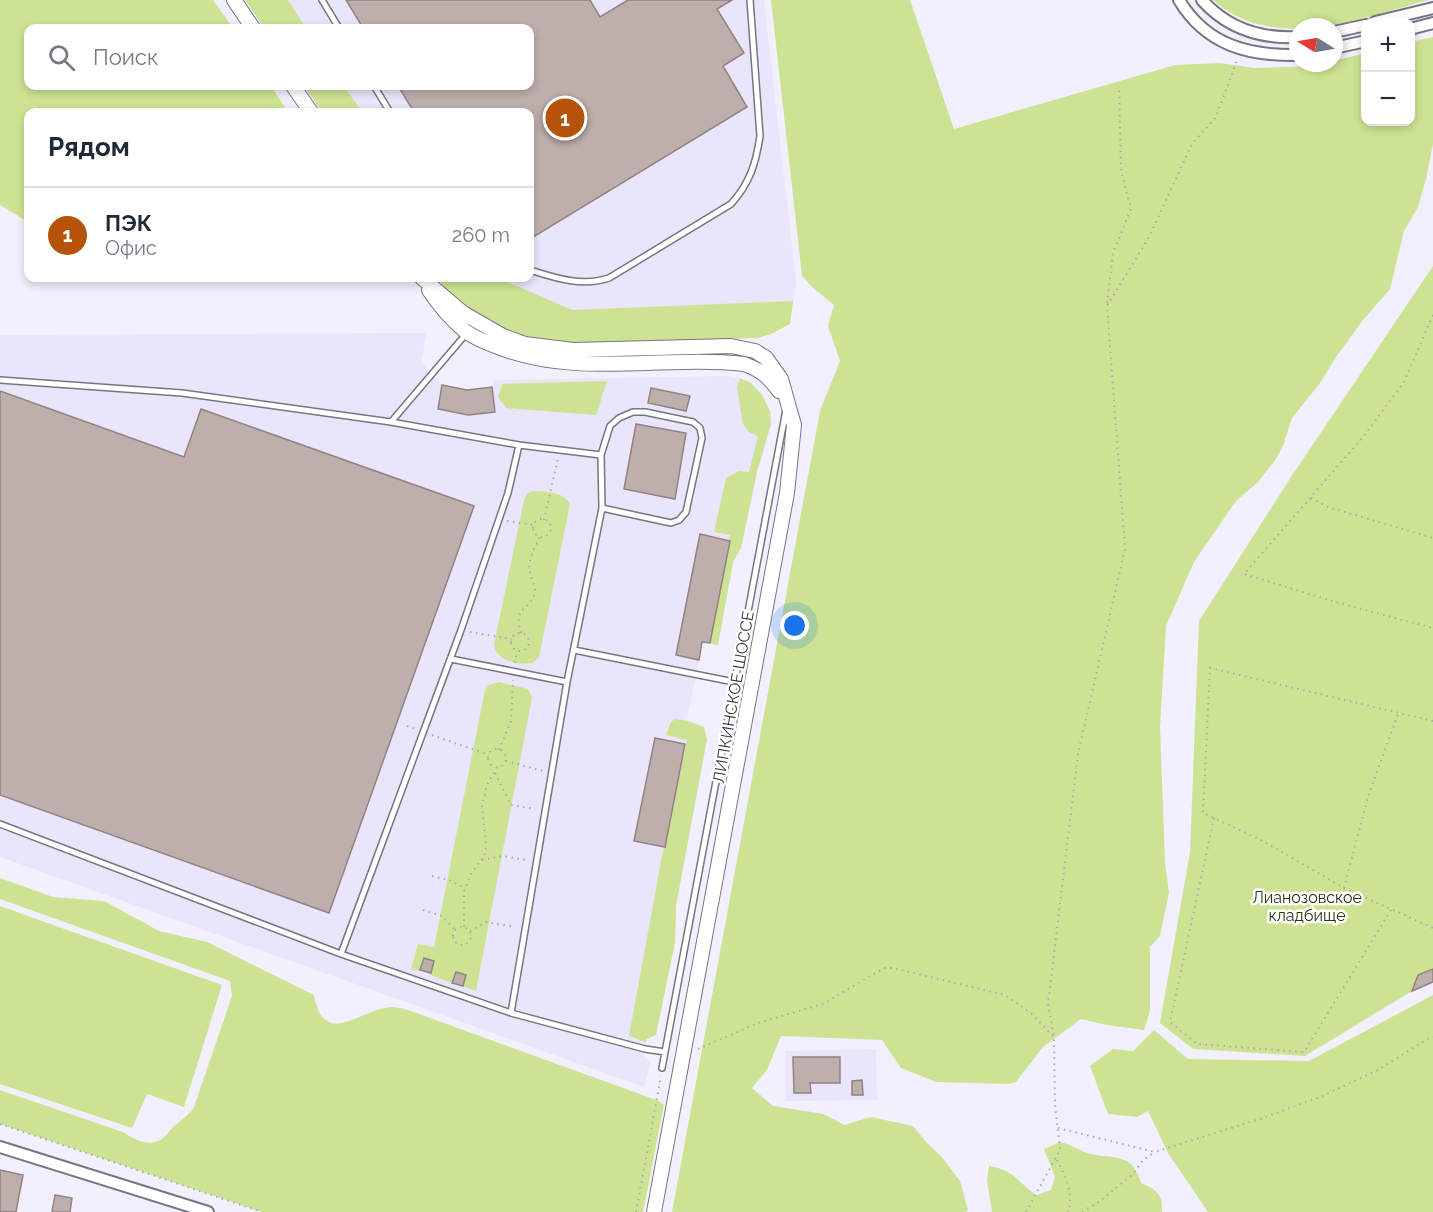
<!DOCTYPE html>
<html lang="ru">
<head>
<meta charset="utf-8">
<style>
  :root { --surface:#fff; --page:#f6f6f7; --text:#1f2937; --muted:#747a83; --line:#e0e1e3; --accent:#b45309 }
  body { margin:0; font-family:Raleway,sans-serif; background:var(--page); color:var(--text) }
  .controls { position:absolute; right:18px; top:18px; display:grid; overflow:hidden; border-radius:12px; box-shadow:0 3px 9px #0003 }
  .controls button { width:54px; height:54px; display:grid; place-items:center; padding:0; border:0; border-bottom:2px solid var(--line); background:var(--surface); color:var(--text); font:30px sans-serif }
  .compass { position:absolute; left:1289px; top:18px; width:54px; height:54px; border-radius:50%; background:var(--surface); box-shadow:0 3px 9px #0003; rotate:281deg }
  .you { position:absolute; left:795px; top:626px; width:21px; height:21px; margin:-15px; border:4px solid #fff; border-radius:50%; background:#1a73e8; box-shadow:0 0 0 9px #1a73e833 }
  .badge { display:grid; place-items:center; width:39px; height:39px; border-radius:50%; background:var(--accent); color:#fff; font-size:20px; font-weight:700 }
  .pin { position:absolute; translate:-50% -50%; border:3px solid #fff; box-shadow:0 2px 6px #0006 }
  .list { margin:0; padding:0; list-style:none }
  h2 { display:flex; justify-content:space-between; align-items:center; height:78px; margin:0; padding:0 24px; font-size:26px }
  h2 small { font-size:20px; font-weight:400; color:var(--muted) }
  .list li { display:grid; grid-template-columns:39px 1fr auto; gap:18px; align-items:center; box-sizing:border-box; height:96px; padding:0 24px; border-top:2px solid var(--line) }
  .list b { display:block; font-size:22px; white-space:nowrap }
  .list p { margin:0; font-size:20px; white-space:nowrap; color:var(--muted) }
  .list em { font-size:20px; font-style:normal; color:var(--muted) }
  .icon { flex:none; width:33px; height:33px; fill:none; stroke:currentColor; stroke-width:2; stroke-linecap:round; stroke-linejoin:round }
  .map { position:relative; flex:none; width:1433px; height:1212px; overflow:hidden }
  .search { position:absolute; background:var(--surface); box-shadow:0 3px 9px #0003; left:24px; top:24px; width:510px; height:66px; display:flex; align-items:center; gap:15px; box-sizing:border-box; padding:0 21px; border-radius:12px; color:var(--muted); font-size:22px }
  .panel { position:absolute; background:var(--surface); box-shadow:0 3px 9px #0003; left:24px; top:108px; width:510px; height:174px; border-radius:12px }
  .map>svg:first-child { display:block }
  .built { fill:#e9e5fa }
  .green { fill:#cde393 }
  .building { fill:#beaeac; stroke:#928382; stroke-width:1.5 }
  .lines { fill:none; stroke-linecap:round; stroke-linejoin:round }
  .service-casing { stroke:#777581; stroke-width:8 }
  .minor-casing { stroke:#777581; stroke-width:14 }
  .tertiary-casing { stroke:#777581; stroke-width:16 }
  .path { stroke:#a9a8b2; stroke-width:2; stroke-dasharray:1.5 4.5; stroke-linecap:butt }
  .service { stroke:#fff; stroke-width:5 }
  .minor { stroke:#fff; stroke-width:10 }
  .tertiary { stroke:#fff; stroke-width:14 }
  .labels { text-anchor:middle; stroke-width:5; stroke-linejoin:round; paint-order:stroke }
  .street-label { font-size:16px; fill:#35353a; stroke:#fff }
  .park-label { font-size:16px; fill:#2e3611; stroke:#fff }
</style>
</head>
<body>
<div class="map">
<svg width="1433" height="1212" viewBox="0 0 1433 1212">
  <rect width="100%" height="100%" fill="#f2f0fe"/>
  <!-- built -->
  <path class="built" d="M267,0H764L796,282L790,324L561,338L450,278H530V112H343L324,86H530V28H286Z
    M427,333L421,362L442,385L467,390L492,387L494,380L729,376L740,378L751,383L762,395L770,411L771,424L757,472L741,548L733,562L718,645L702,642L687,720L704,727L707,739L676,906L675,942L656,1035L647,1039L646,1042L644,1056L651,1063L644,1087L0,857V335Z
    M876,1049L877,1100L786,1101L785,1051Z"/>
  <!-- green -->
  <path class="green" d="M0,0H213L233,28H28V86H271L288,112H28V222L0,205Z
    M245,0H288L306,28H264Z
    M771,0H910L954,129L1175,65L1220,63L1255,68L1314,66L1334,63V61L1365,53L1366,122H1410L1411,42L1433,37V144L1426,179L1418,207L1404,231L1390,289L1363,320L1336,357L1321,382L1292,418L1283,446L1276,459L1258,482L1236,501L1194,562L1166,626L1160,727L1165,862L1169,893L1160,936L1150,947V1011L1144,1030L1106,1025L1081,1019L1043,1047L1016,1082L1009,1084L936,1082L901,1068L882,1040L781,1036L767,1070L752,1088L773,1106L824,1114L844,1125L871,1117L913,1126L928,1144L942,1157L960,1181L968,1210L966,1212H672L820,411L840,361L828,326L834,305L812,287L802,276Z
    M1213,0H1429C1359,18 1275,54 1213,0Z
    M304,86H344L362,112H322Z
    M1433,266V982L1412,991L1305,1056L1193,1049L1160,1023L1190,852L1199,621L1291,477Z
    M437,278H498L572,310L793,301L790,324L771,334L758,338C711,339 665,341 619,342C588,342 554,346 523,337C489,327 458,305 437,278Z
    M740,378L751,383L762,395L770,411L771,424L757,472L741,548L733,562L718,645L710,643L730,535L714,532L726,478L739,471L749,472L758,436L749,432L743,424L737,387Z
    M607,381L596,415L506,408L498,397L502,384Z
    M533,491C546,491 564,492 570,504L539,657L533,663C518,665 497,662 494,645L524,500L527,494Z
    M499,682L528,689L532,698L476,991L463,986L466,975L456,972L452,983L431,975L424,958L420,971L411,969L418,944L434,947L485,690L489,685Z
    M675,719L687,721L704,727L707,739L676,906L675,942L656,1035L647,1039L646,1042L629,1036L662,856L687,740L666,735L671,722Z
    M0,878L53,897L104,901L159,931L207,942L314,995C324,1050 359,1009 392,1007C401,1007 411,1011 419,1014L659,1101L664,1105L643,1212H262L0,1124V1090L123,1132C135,1140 150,1148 163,1138C167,1135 170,1130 173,1127C183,1119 187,1117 194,1107L232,996L230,981L0,899Z
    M0,906L222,985L184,1107L147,1094L132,1128L0,1084Z
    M1433,995V1212H1208L1168,1153L1148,1111L1137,1117L1108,1114L1090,1066L1113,1049L1133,1051L1154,1030L1188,1059L1309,1061Z
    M1060,1142C1071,1144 1078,1150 1087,1153C1114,1160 1132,1151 1141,1183C1157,1190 1163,1194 1162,1212H992L987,1181L989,1166C1015,1170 1017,1182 1036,1195L1051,1190L1055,1177L1044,1149Z"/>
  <!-- building -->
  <path class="building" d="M346,0H590L600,17L628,0H732L717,9L744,53L723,66L747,107L530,239V112H414L398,86H530V28H363Z
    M442,385L467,390L492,387L495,412L468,415L438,409Z
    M651,388L690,396L686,411L648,403Z
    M0,391L184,457L201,409L474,506L329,913L0,795Z
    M636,424L686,433L675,499L624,489Z
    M700,534L730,541L710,643L702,642L699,660L676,655Z
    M655,738L685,744L665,847L634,841Z
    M424,958L434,961L431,973L420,970Z
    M1433,969V982L1412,991L1418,975Z
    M456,972L466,975L463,986L452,983Z
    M793,1057H840V1083H810L811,1093H794Z
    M862,1080L863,1095H852V1081Z
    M0,1170L23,1175L16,1212H0Z
    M55,1195L72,1198L70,1212H52Z"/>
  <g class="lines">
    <!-- service casing -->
    <g class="service-casing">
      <path id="service" d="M322,0L339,28
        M374,86L390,112
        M530,270C556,278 581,287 609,278L731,204C750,183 756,163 760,136L750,0
        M0,380L182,393L391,422L519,445L508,493L461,630L341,954L0,824
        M391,422L466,334
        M601,455L610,426L619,418L633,412H645L693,422L700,428L702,438L686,512L679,520L671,523L602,508
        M574,650L734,682
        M451,659L567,682
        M341,954L511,1013L567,682L602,508L601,455L519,445
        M511,1013L645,1049L665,1052
        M662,1068L786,410"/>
    </g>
    <!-- minor casing -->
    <g class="minor-casing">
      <path id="minor" d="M1179,0C1206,45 1248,56 1298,55
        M1202,0C1227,28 1260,39 1298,37
        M1375,22L1433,8
        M1410,29L1433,23
        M1334,32L1366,25
        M1334,48L1366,41
        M0,1147L208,1212"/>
    </g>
    <!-- tertiary casing -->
    <g class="tertiary-casing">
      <path id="tertiary" d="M234,0L253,28
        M293,86L311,112
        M422,278L463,313L503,336L525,344L573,350L731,346L755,351L766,358L781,379L794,425L787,493L654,1212
        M429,290C439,305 451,319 465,331C475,338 487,343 498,347C576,378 663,355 744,364C761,370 769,377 779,391"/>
    </g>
    <!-- path -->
    <path class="path" d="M1107,303L1113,253L1131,209L1121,171L1119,86
      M1433,315L1404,382L1364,436L1244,574L1339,603L1433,628
      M1311,498L1328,507L1433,538
      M533 528a9 9 0 1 1 18 0a9 9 0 1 1-18 0Z
      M544,520L558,458
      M507,521L534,525
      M470,632L512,639
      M521,633C512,604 533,611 535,591C535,585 531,579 530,573C527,560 535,548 540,537
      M511 642a9 9 0 1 1 18 0a9 9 0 1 1-18 0Z
      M515,663L517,651
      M1433,721L1210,668L1203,813L1261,840L1344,888L1433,928
      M407,726L416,729
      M432,735L489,755
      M488 758a9 9 0 1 1 18 0a9 9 0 1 1-18 0Z
      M499,750L511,721L513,680
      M506,761L543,771
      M495,773L511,805L535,809
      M1214,818L1170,1022L1197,1044L1304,1052L1391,910
      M482,860L502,856L526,860
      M432,876L449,880L465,888
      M1344,888L1368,797L1398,714
      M423,910L442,916L455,930
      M464,927V891L471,874L485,855L486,846L482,805L487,785L497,767
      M453 936a9 9 0 1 1 18 0a9 9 0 1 1-18 0Z
      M470,931L486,922L515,927
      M698,1049L758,1023L823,1004L884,968H893L1005,995L1031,1013L1054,1037
      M0,1124L262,1212
      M1058,1128L1155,1152L1263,1118L1320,1097L1378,1070L1429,1038L1433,1037
      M1057,1160C1065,1176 1074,1194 1068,1212
      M636,1212L661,1076
      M1026,1212L1060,1150L1055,1105L1054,1037L1048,1004L1078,754L1125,549L1107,306L1149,237L1192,144L1216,117L1237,60
      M1082,1212L1099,1202L1133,1174L1143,1160L1155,1152"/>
    <!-- service -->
    <use href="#service" class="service"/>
    <!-- minor -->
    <use href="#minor" class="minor"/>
    <!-- tertiary -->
    <use href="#tertiary" class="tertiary"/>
  </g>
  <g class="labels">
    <!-- street labels -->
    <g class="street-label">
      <text transform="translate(733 697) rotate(-80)" y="6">ЛИПКИНСКОЕ ШОССЕ</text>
    </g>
    <!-- park labels -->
    <g class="park-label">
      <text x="1307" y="903">Лианозовское<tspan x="1307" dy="18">кладбище</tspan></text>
    </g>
  </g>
</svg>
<div class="controls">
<button>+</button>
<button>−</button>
</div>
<svg class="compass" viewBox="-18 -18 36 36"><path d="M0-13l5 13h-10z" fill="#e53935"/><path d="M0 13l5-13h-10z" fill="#747a83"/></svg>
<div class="you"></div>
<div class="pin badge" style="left:565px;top:118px">1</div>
<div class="search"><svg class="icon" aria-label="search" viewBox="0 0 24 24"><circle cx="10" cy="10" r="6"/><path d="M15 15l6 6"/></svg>Поиск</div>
<section class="panel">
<h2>Рядом<small></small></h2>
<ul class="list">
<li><span class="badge">1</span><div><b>ПЭК</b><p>Офис</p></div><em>260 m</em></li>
</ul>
</section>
</div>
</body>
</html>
